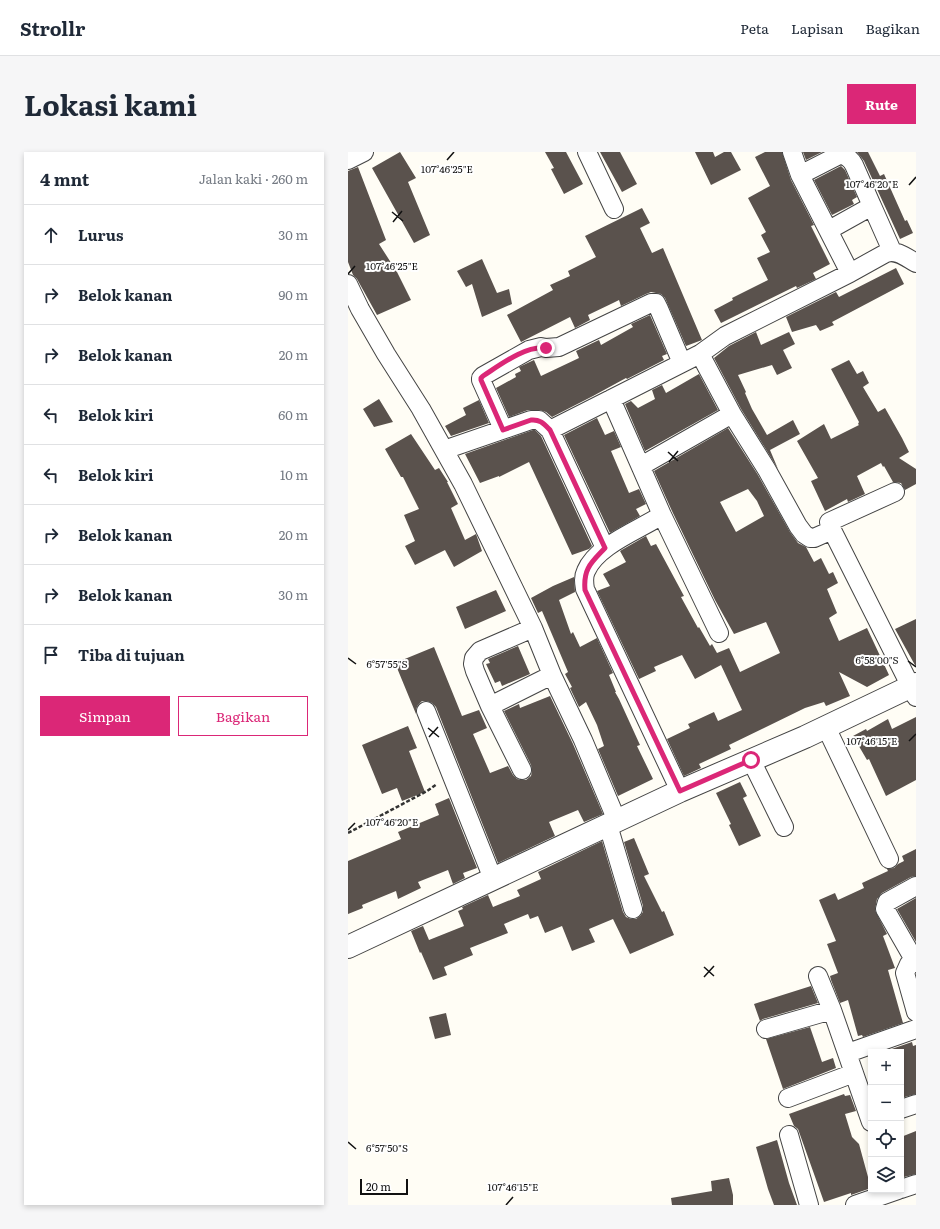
<!DOCTYPE html>
<html lang="id">
<head>
<meta charset="utf-8">
<style>
  :root { --surface:#fff; --page:#f6f6f7; --text:#1f2937; --muted:#747a83; --line:#e0e1e3; --accent:#db2777 }
  body { margin:0; font-family:Literata,serif; background:var(--page); color:var(--text) }
  .controls { position:absolute; right:12px; bottom:12px; display:grid; overflow:hidden; border-radius:0px; box-shadow:0 2px 6px #0003 }
  .controls button { width:36px; height:36px; display:grid; place-items:center; padding:0; border:0; border-bottom:1px solid var(--line); background:var(--surface); color:var(--text); font:20px sans-serif }
  .scale { position:absolute; left:12px; bottom:10px; width:48px; box-sizing:border-box; padding-left:4px; border:2px solid #111; border-top:0; font-size:11px; line-height:14px; white-space:nowrap; color:#111; -webkit-text-stroke:3px #fff; paint-order:stroke }
  .stop { position:absolute; width:12px; height:12px; margin:-9px; border:3px solid #db2777; border-radius:50%; background:#fff }
  .stop.end { background:#db2777; border-color:#fff; box-shadow:0 1px 4px #0008 }
  .list { margin:0; padding:0; list-style:none }
  h2 { display:flex; justify-content:space-between; align-items:center; height:52px; margin:0; padding:0 16px; font-size:17px }
  h2 small { font-size:13px; font-weight:400; color:var(--muted) }
  .list li { display:grid; grid-template-columns:26px 1fr auto; gap:12px; align-items:center; box-sizing:border-box; height:60px; padding:0 16px; border-top:1px solid var(--line) }
  .list b { display:block; font-size:15px; white-space:nowrap }
  .list em { font-size:13px; font-style:normal; color:var(--muted) }
  .actions { display:flex; gap:8px; padding:12px 16px }
  .actions a { flex:1; padding:9px 0; border:1px solid var(--accent); border-radius:0px; text-align:center; font-size:14px; color:var(--accent) }
  .actions .main { background:var(--accent); color:#fff }
  .icon { flex:none; width:22px; height:22px; fill:none; stroke:currentColor; stroke-width:2; stroke-linecap:round; stroke-linejoin:round }
  .map { position:relative; flex:none; width:568px; height:1053px; overflow:hidden; border-radius:0px }
  header { display:flex; align-items:center; gap:24px; box-sizing:border-box; height:56px; padding:0 20px; background:var(--surface); border-bottom:1px solid var(--line) }
  header strong { font-size:19px }
  nav { display:flex; gap:22px; margin-inline-start:auto; font-size:14px }
  .intro { display:flex; align-items:center; justify-content:space-between; box-sizing:border-box; height:96px; padding:0 24px }
  h1 { margin:0; font-size:28px }
  .button { padding:10px 18px; border-radius:0px; background:var(--accent); color:#fff; font-size:14px; font-weight:700 }
  main { display:flex; gap:24px; padding:0 24px }
  aside { flex:1; background:var(--surface); border-radius:0px; box-shadow:0 2px 6px #0003 }
  .map>svg:first-child { display:block }
  .building { fill:#5a524d; fill-rule:evenodd }
  .lines { fill:none; stroke-linecap:round; stroke-linejoin:round }
  .minor-casing { stroke:#444; stroke-width:20 }
  .tertiary-casing { stroke:#444; stroke-width:24 }
  .path { stroke:#333; stroke-width:2.5; stroke-dasharray:4 2; stroke-linecap:butt }
  .minor { stroke:#fff; stroke-width:18 }
  .tertiary { stroke:#fff; stroke-width:22 }
  .route { stroke:#db2777; stroke-width:5 }
  .ticks { fill:none; stroke:#111; stroke-width:1.5 }
  .ticks-label { font-size:10px; text-anchor:middle; fill:#111; stroke:#fff; stroke-width:4; stroke-linejoin:round; paint-order:stroke }
</style>
</head>
<body>
<header>
<strong>Strollr</strong>
<nav><a>Peta</a><a>Lapisan</a><a>Bagikan</a></nav>
</header>
<div class="intro"><h1>Lokasi kami</h1><a class="button">Rute</a></div>
<main>
<aside>
<h2>4 mnt<small>Jalan kaki · 260 m</small></h2>
<ul class="list">
<li><svg class="icon" aria-label="ahead" viewBox="0 0 24 24"><path d="M12 20V5M6 11l6-6 6 6"/></svg><div><b>Lurus</b></div><em>30 m</em></li>
<li><svg class="icon" aria-label="right" viewBox="0 0 24 24"><path d="M7 20v-9h11M14 6l5 5-5 5"/></svg><div><b>Belok kanan</b></div><em>90 m</em></li>
<li><svg class="icon" aria-label="right" viewBox="0 0 24 24"><path d="M7 20v-9h11M14 6l5 5-5 5"/></svg><div><b>Belok kanan</b></div><em>20 m</em></li>
<li><svg class="icon" aria-label="left" viewBox="0 0 24 24"><path d="M17 20v-9H6M10 6l-5 5 5 5"/></svg><div><b>Belok kiri</b></div><em>60 m</em></li>
<li><svg class="icon" aria-label="left" viewBox="0 0 24 24"><path d="M17 20v-9H6M10 6l-5 5 5 5"/></svg><div><b>Belok kiri</b></div><em>10 m</em></li>
<li><svg class="icon" aria-label="right" viewBox="0 0 24 24"><path d="M7 20v-9h11M14 6l5 5-5 5"/></svg><div><b>Belok kanan</b></div><em>20 m</em></li>
<li><svg class="icon" aria-label="right" viewBox="0 0 24 24"><path d="M7 20v-9h11M14 6l5 5-5 5"/></svg><div><b>Belok kanan</b></div><em>30 m</em></li>
<li><svg class="icon" aria-label="arrive" viewBox="0 0 24 24"><path d="M6 21V4h12l-3 4 3 4H6"/></svg><div><b>Tiba di tujuan</b></div></li>
</ul>
<div class="actions"><a class="main">Simpan</a><a>Bagikan</a></div>
</aside>
<div class="map">
<svg width="568" height="1053" viewBox="0 0 568 1053">
  <rect width="100%" height="100%" fill="#fffdf5"/>
  <!-- building -->
  <path class="building" d="M52,0L68,26L60,30L82,83L66,91L24,16Z
    M197,0H218L235,32L216,42L203,17L206,16Z
    M252,0H272L289,32L274,40Z
    M347,0H365L367,5L376,0H383L393,18L363,33Z
    M417,0H434L443,28L466,73L463,74L482,112L465,121L468,127L449,136L448,134L373,171L366,158L385,148L384,146L420,128L409,106L422,100L413,83L418,80L400,46L422,34L407,5Z
    M455,0H474L458,8Z
    M509,0H520L532,24L536,22L557,69L559,68L565,81L552,87L516,9Z
    M493,14L497,18L509,45L504,48L506,52L484,63L466,28Z
    M10,15L38,88L31,92L49,120L63,148L29,163L9,127L5,123L0,110V19Z
    M294,56L302,71L292,76L304,101L315,96L354,188L338,194L317,146L313,142L303,140L298,142L273,154L271,148L265,151L240,163L242,168L227,176L222,165L173,190L159,163L205,138L202,133L222,124L220,119L248,105L237,84Z
    M134,107L149,141L161,137L164,152L134,165L124,132L118,135L109,119Z
    M548,116L556,132L484,170L486,173L472,179L468,173L444,180L438,165L488,140L491,145Z
    M302,163L319,202L314,204L316,208L279,227L278,226L245,244L204,265L198,260L191,258H180L161,265L148,236L168,225L167,222L173,219L171,215L186,208L193,224L231,206L228,199L251,188L253,193L285,175L283,172Z
    M408,180L413,193L441,180L447,192L435,198L444,216L429,223L424,213L390,223L398,240L397,241L404,257L419,283L445,268L452,282L422,298L430,317L393,257L366,206L381,194Z
    M501,208L509,222L515,219L521,231L515,235L530,260L537,256L554,286L561,300L551,306L568,317V332L557,338L553,331L545,330L536,314L535,315L533,311L509,324L517,342L500,350L499,347L477,359L463,329L470,326L449,289L476,272L483,287L511,273L510,272L511,270L483,217Z
    M351,222L370,258L297,299L277,252L283,249L290,256L307,247L304,238L314,233L318,241Z
    M31,247L45,270L26,275L15,257Z
    M131,248L141,271L103,284L97,274L118,263L115,256Z
    M249,266L257,283L266,279L273,295L263,299L281,341L291,337L298,352L288,357L292,364L262,381L216,283Z
    M380,276L410,323L442,380L450,391L458,395L466,410L473,406L481,422L485,420L490,431L479,437L489,461L481,466L491,489L519,476L541,523L519,535L491,520L502,544L478,554L476,550L457,556L381,593L383,597L351,612L353,616L336,624L319,587L342,576L340,572L366,560L370,569L394,558L373,513L347,527L334,503L306,515L308,519L291,527L249,439L262,434L255,422L278,410L272,399L298,384L303,394L308,392L336,444L333,445L350,476L351,475L362,494L364,492L369,501L381,496L392,520L432,501L418,470L386,482L367,448L324,359L306,319ZM400,337L409,349L416,364L388,380L372,350Z
    M185,278H187L193,284L244,394L241,397L224,403L181,310L151,325V324L132,331L117,302Z
    M63,282L87,318L91,316L100,330H99L110,352L103,356L117,388L128,382L134,399L106,415L97,398L67,413L57,394L67,389L56,363L71,357L55,325H53L37,297Z
    M226,425L227,440L211,448L223,482L225,480L232,495L249,486L265,521L261,523L268,540H267L271,547L292,593L289,594L305,627L270,644L250,597L256,594L249,573L238,550L231,555L222,536L224,535L217,522L220,520L194,459L190,461L183,446L205,434Z
    M148,438L158,459L117,477L108,455Z
    M568,467V515L547,477Z
    M170,494L182,522L154,534L152,529L147,531L138,512L142,511L140,507Z
    M86,495L114,564L131,558L139,576L125,582L142,621L160,614L165,623L169,627L173,628H178L183,624L184,619L183,613L156,559L171,552L172,556L202,544L225,592L255,662L236,670L230,658L201,670L207,684L150,711L88,555L84,551L79,549H74L70,553L68,557V562L47,511Z
    M568,565V628L538,644L521,607L519,608L505,584L518,577L519,579L540,567L544,577Z
    M60,574L69,596L61,599L77,640L54,649L49,636L34,642L14,593Z
    M392,630L399,644L395,646L413,684L391,694L381,673L383,672L368,641Z
    M101,646L129,716L115,721L117,726L105,732L100,718L70,730L73,736L50,747L48,739L14,753L15,756L0,762V709L53,687L50,680L91,663L87,652Z
    M286,686L301,722L296,724L314,760L316,759L326,783L282,802L265,767L241,777L247,790L224,799L214,774L197,781L190,764L182,767L180,762L156,772L160,781L122,796L125,803L96,815L99,823L85,828L73,800L72,801L63,779L75,774L81,788L116,774L110,759L115,757L114,755L140,743L145,755L172,744L169,738L193,727L190,720L254,689L275,760L278,765L283,767H288L292,764L295,760V754L276,690Z
    M568,697V724L563,725L534,741L529,747L527,758L539,782L535,784L547,816L540,818L555,871L515,885L514,883L510,884L500,848L492,851L483,828L482,824L490,821L479,792L488,789L471,748L487,741L490,748L516,736L514,731L540,719L539,717L546,716L550,712L556,709L554,704Z
    M568,746V790L549,757Z
    M463,834L470,851L415,867L412,869L406,852Z
    M98,861L103,883L87,887L81,865Z
    M462,875L474,910L485,906L488,916L435,937L418,887Z
    M564,890L565,894L568,893V942L553,946V900H535Z
    M496,942L497,944L502,943L508,959L497,962L504,985L511,992L523,1036L503,1043V1041L476,1050L450,977L446,974L441,962Z
    M568,979V1022L556,1025L553,1016V985Z
    M429,988L441,1031L449,1053H426L420,1037L408,995Z
    M381,1026L385,1043V1053H324L323,1046L364,1039L363,1029Z"/>
  <g class="lines">
    <!-- minor casing -->
    <g class="minor-casing">
      <path id="minor" d="M239,0L266,57
        M444,0L452,23L502,121
        M0,8L16,0
        M452,23L493,2C499,5 503,7 506,13L524,54
        M481,78L524,54L544,99
        M0,132L12,157L38,202L73,257L115,332L185,476L204,523L235,588L269,669
        M352,202L384,262L419,318L450,374L456,382L462,386H466L484,378L481,370L547,340
        M263,247L314,363L371,481
        M155,277L133,228V226L135,224L181,198L193,195L198,196L211,195L303,151H308L311,157L334,211
        M202,278L352,202L377,184L502,121L538,101C549,97 559,106 568,111
        M96,298L183,268H191L202,278L257,396
        M293,314L384,262
        M314,363C291,378 249,393 238,419C235,425 236,431 237,437L332,639
        M484,378L568,545
        M142,554L204,523
        M78,559L145,727
        M478,575L541,707
        M403,608L436,675
        M174,618L142,554L127,519L125,512L126,506L132,499L185,476
        M260,673L285,757
        M568,734L539,750L537,757L568,811
        M568,806L561,812L557,821L568,860
        M470,824L484,858L523,970
        M418,877L484,858
        M500,901L568,877
        M440,946L506,921
        M553,957L568,952
        M441,983L461,1053
        M553,1037L568,1032
        M507,1053L550,1038"/>
    </g>
    <!-- tertiary casing -->
    <g class="tertiary-casing">
      <path id="tertiary" d="M0,795L332,639L457,585L568,532"/>
    </g>
    <!-- path -->
    <path class="path" d="M0,681L79,639L89,632"/>
    <!-- minor -->
    <use href="#minor" class="minor"/>
    <!-- tertiary -->
    <use href="#tertiary" class="tertiary"/>
  </g>
  <g class="lines">
    <!-- route -->
    <path class="route" d="M198,196C178,193 152,213 135,224L133,226V228L155,278L183,268C192,267 196,272 202,278L257,396C244,410 235,416 237,438L332,639L403,608"/>
  </g>
  <!-- ticks -->
  <path class="ticks" d="M99,8L106,0M561,33L568,25M44,60L55,69M45,70L54,59M0,122L7,114M320,300L330,309M321,310L330,299M0,506L8,512M560,509L568,515M80,576L91,585M81,585L90,575M561,589L568,582M0,678L7,671M356,815L366,824M356,825L366,814M0,990L8,997M158,1053L165,1045"/>
  <g class="ticks-label">
    <text x="99" y="21">107°46'25"E</text>
    <text x="524" y="36">107°46'20"E</text>
    <text x="44" y="118">107°46'25"E</text>
    <text x="529" y="512">6°58'00"S</text>
    <text x="39" y="516">6°57'55"S</text>
    <text x="524" y="593">107°46'15"E</text>
    <text x="44" y="674">107°46'20"E</text>
    <text x="39" y="1000">6°57'50"S</text>
    <text x="165" y="1039">107°46'15"E</text>
  </g>
</svg>
<div class="controls">
<button>+</button>
<button>−</button>
<button><svg class="icon" aria-label="locate" viewBox="0 0 24 24"><circle cx="12" cy="12" r="6"/><path d="M12 2v4M12 18v4M2 12h4M18 12h4"/></svg></button>
<button><svg class="icon" aria-label="layers" viewBox="0 0 24 24"><path d="M12 4l9 5-9 5-9-5zM3 14l9 5 9-5"/></svg></button>
</div>
<div class="scale">20 m</div>
<div class="stop" style="left:403px;top:608px"></div>
<div class="stop end" style="left:198px;top:196px"></div>
</div>
</main>
</body>
</html>
